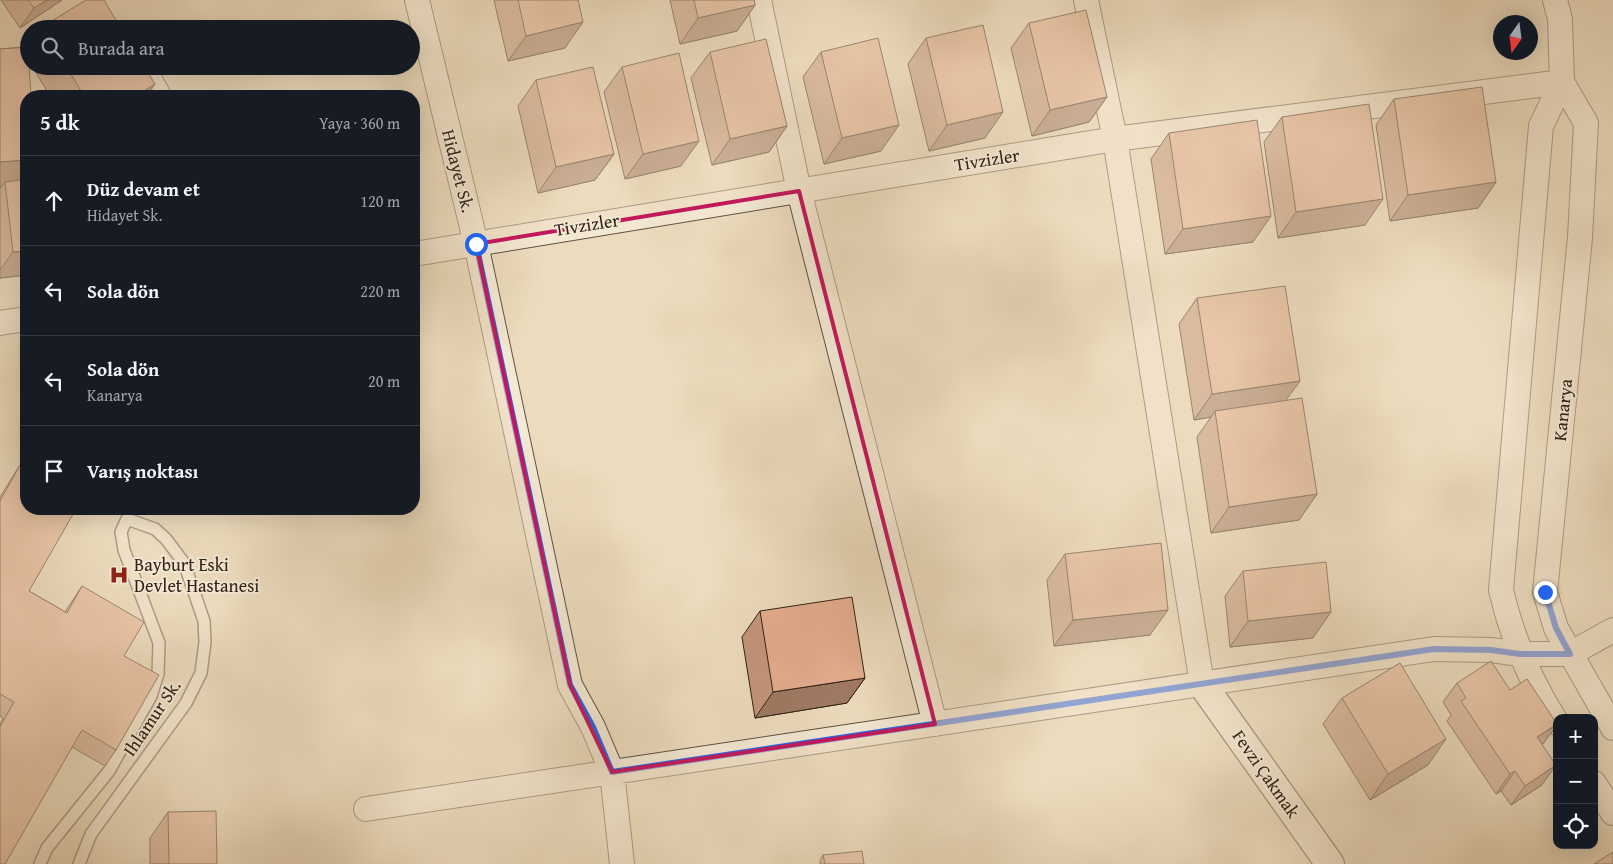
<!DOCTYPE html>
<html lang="tr">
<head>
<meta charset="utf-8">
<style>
  :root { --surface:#171b24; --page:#242831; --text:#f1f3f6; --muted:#9ea1a6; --line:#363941 }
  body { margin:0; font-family:"Gentium Book Plus",serif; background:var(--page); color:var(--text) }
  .controls { position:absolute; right:15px; bottom:15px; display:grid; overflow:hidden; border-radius:10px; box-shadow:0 5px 20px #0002 }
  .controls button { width:45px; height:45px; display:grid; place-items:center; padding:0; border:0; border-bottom:1px solid var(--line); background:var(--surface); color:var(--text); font:25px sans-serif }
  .compass { position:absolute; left:1493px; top:15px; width:45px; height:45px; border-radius:50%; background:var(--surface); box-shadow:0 5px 20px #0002; rotate:194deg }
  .stop { position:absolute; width:15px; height:15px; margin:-11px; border:4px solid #2563eb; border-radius:50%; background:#fff }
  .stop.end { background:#2563eb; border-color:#fff; box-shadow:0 1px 5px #0008 }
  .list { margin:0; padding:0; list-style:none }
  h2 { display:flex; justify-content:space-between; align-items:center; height:65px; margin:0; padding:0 20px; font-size:21px }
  h2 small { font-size:16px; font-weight:400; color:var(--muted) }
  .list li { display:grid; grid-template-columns:32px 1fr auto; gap:15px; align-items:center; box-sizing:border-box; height:90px; padding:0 20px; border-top:1px solid var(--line) }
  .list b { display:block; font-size:19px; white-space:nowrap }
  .list p { margin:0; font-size:16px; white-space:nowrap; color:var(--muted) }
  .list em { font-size:16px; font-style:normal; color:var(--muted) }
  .icon { flex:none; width:28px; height:28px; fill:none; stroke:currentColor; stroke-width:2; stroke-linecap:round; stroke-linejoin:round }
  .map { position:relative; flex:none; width:1613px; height:864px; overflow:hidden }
  .search { position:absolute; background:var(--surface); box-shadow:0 5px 20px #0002; left:20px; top:20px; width:400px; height:55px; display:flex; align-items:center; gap:12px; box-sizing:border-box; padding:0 18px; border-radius:28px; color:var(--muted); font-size:19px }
  .panel { position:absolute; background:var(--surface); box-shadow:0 5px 20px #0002; left:20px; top:90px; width:400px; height:425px; border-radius:20px }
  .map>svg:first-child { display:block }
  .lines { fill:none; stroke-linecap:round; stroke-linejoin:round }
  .lane-casing { stroke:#5f5040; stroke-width:14 }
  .street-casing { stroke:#5f5040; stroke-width:26 }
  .secondary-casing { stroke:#302216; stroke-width:30 }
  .lane { stroke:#f3e8d4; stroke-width:11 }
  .street { stroke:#f3e8d4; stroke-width:24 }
  .secondary { stroke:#f3e8d4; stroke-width:28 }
  .wall { fill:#c4957b; stroke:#302216 }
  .shaded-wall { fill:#a07964; stroke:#302216 }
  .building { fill:#e4ad8f; stroke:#302216 }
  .route { stroke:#2563eb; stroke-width:6 }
  .marked { fill:none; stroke:#c2185b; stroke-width:4; stroke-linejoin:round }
  .labels { text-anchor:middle; stroke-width:4; stroke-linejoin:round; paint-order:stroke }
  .street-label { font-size:18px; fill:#302216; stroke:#f3e8d4 }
  .poi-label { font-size:18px; fill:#302216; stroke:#f3e8d4; text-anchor:start }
</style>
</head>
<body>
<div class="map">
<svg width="1613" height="864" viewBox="0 0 1613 864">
  <rect width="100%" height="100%" fill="#ecdbbd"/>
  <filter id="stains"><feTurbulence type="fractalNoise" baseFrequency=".004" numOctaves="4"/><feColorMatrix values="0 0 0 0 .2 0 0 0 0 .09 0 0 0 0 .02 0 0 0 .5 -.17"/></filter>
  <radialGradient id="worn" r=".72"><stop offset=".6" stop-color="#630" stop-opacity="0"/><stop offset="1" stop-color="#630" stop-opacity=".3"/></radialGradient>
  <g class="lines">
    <!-- lane casing -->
    <g class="lane-casing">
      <path id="lane" d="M40,864L47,848L109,771L151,696L158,674L159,643L124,550L121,532L127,519L155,529L166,539L184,563L204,621L205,642L201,673L186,703L91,834L79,864"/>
    </g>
    <!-- street casing -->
    <g class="street-casing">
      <path id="street" d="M417,0L476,244L570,685L593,727L612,772L622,864
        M759,0L799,191L935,724
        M1086,0L1115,139L1202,684
        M1555,0L1560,19L1562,82L1541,126L1501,590C1512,638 1530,681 1557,723
        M142,66L159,96
        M1562,82L1586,123L1580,238L1545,592L1556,628L1613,728
        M414,254L1115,139L1562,82
        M0,323L26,319
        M1594,783L1613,813
        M366,809L1434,649L1491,650L1520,654H1570L1613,630"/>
    </g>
    <!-- secondary casing -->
    <g class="secondary-casing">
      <path id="secondary" d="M1202,684L1330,864"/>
    </g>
    <!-- lane -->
    <use href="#lane" class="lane"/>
    <!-- street -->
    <use href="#street" class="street"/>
    <!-- secondary -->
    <use href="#secondary" class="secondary"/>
  </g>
  <!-- wall -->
  <path class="wall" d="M1,0H62L20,28Z
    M494,0H578L565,48L508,61Z
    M670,0H754L755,5L737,31L680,44Z
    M1029,23L1107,97L1089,122L1032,136L1011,48Z
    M926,38L985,138L929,151L908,64Z
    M29,46V66L21,180L26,275L0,278V189L2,186L0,187V49L27,47Z
    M710,52L787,126L769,152L712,165L691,78Z
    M821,52L881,151L824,164L803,77Z
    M32,66H144L147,96H50Z
    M622,67L681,166L625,179L604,92Z
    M536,80L614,154L595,180L538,193L518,106Z
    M1394,99L1496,182L1478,208L1390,221L1376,125Z
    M1282,117L1365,225L1278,238L1264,142Z
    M1169,133L1253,242L1165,254L1151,159Z
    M1197,298L1317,494L1299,520L1211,533L1197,437L1211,417L1194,420L1179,324Z
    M20,465L29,591L65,612L82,586L124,656L116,750L105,766L72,747L0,864V724L3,718L0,716V497Z
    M1065,554L1150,635L1054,646L1047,580Z
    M1243,571L1313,638L1230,647L1225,596Z
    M760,611L865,678L847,703L755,718L742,637Z
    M1457,683L1510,690L1557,725L1542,745V785L1511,805L1501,791L1496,794L1447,721L1451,715L1443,702Z
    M1342,698L1428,765L1370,800L1323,724Z
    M168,812L217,864H150V838Z
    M823,855L864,864H820V861Z"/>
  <!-- shaded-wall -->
  <path class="shaded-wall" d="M47,0H62L20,28L34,8Z
    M755,5L737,31L680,44L698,18Z
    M583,22L565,48L508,61L526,36Z
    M155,84L147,96H136Z
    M1107,97L1089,122L1032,136L1050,110Z
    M1003,112L985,138L929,151L947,125Z
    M899,125L881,151L824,164L842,138Z
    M787,126L769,152L712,165L730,139Z
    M699,141L681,166L625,179L643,154Z
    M614,154L595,180L538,193L556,167Z
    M26,160V172L17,185L5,182L2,186L0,187V162Z
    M1496,182L1478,208L1390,221L1408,195Z
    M1383,199L1365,225L1278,238L1296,212Z
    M1271,216L1253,242L1165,254L1183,229Z
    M26,251V275L0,278V270L13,252Z
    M1300,381L1281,407L1215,411L1211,417L1194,420L1212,394Z
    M1317,494L1299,520L1211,533L1229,507Z
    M1168,610L1150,635L1054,646L1073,620Z
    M1331,612L1313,638L1230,647L1248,621Z
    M865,678L847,703L755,718L773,692Z
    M1557,725L1543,744L1524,757L1537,737Z
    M1446,739L1428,765L1370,800L1388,774Z
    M1556,765L1542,785L1511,805L1525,786Z
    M1515,771L1501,791L1496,794L1510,774Z"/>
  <!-- building -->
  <path class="building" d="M28,0H47L34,8Z
    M86,0H104L121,29H43L42,27Z
    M518,0H578L583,22L526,36Z
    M694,0H754L755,5L698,18Z
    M1086,10L1107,97L1050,110L1029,23Z
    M983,25L1003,112L947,125L926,38Z
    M878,38L899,125L842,138L821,52Z
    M766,39L787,126L730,139L710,52Z
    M28,47L31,96H26V160L0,162V49Z
    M679,53L699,141L643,154L622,67Z
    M66,66H144L155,84L136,96H84Z
    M593,67L614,154L556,167L536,80Z
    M1482,87L1496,182L1408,195L1394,99Z
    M1369,104L1383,199L1296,212L1282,117Z
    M1257,120L1271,216L1183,229L1169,133Z
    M26,179V251L13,252L5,182Z
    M1285,286L1300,381L1212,394L1197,298Z
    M1302,398L1317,494L1229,507L1215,411Z
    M20,465L26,468V509H76L29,591L67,613L82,586L144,622L124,656L159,675L116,750L82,730L5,864H0V727L14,702L0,694V501Z
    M1161,543L1168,610L1073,620L1065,554Z
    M1326,562L1331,612L1248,621L1243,571Z
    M852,597L865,678L773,692L760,611Z
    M1491,661L1510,690L1527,679L1557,724L1537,737L1556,765L1525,786L1515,771L1510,774L1461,701L1466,698L1457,683Z
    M1400,663L1446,739L1388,774L1342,698Z
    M216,811L217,864H169L168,812Z
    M862,851L864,864H825L823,855Z
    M1613,852V864H1594Z"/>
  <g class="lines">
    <!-- route -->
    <path class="route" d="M476,244L570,685L593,727L612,772L1434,649L1491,650L1520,654H1570L1556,628L1545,592"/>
  </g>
  <!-- marked area -->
  <path d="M0 0H1613V864H0ZM799,191L935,724L612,772L570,685L476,244Z" fill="#ecdbbd" fill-opacity=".55" fill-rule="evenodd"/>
  <path class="marked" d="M799,191L935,724L612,772L570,685L476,244Z"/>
  <!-- icons -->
  <defs>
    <g id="hospital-bare" transform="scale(1.5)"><path d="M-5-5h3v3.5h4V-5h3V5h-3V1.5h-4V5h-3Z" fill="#8f2418" stroke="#f3e8d4" stroke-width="2.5" paint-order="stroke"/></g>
  </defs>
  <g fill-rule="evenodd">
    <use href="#hospital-bare" x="119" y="575"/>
  </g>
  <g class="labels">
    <!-- street labels -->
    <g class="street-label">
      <text transform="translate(987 160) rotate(-9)" y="6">Tivzizler</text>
      <text transform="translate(458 171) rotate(76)" y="6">Hidayet Sk.</text>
      <text transform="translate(587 225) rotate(-9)" y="6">Tivzizler</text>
      <text transform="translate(1563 410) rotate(-84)" y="6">Kanarya</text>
      <text transform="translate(152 718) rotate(-56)" y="6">Ihlamur Sk.</text>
      <text transform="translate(1266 774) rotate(55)" y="6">Fevzi Çakmak</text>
    </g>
    <!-- poi labels -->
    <g class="poi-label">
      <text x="134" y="571">Bayburt Eski<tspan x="134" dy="21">Devlet Hastanesi</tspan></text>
    </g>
  </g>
  <rect width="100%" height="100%" filter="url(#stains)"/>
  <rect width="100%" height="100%" fill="url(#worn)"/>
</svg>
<div class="controls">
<button>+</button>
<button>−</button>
<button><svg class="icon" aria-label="locate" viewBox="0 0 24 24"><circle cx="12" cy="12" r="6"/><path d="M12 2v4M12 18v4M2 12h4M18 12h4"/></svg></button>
</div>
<svg class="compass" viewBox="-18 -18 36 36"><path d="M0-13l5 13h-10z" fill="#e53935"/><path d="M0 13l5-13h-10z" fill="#9ea1a6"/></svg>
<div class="stop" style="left:476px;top:244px"></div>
<div class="stop end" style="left:1545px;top:592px"></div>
<div class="search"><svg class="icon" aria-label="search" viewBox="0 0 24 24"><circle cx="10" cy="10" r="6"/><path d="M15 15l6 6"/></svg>Burada ara</div>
<section class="panel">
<h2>5 dk<small>Yaya · 360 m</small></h2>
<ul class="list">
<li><svg class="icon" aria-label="ahead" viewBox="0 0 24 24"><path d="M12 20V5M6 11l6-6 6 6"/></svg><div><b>Düz devam et</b><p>Hidayet Sk.</p></div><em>120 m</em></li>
<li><svg class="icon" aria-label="left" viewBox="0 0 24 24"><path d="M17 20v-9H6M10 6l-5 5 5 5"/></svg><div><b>Sola dön</b></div><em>220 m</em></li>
<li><svg class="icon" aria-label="left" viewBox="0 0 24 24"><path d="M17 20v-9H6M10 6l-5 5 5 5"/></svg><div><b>Sola dön</b><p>Kanarya</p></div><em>20 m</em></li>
<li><svg class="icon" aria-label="arrive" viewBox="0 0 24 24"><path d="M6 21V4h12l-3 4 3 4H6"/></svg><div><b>Varış noktası</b></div></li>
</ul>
</section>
</div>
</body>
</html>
